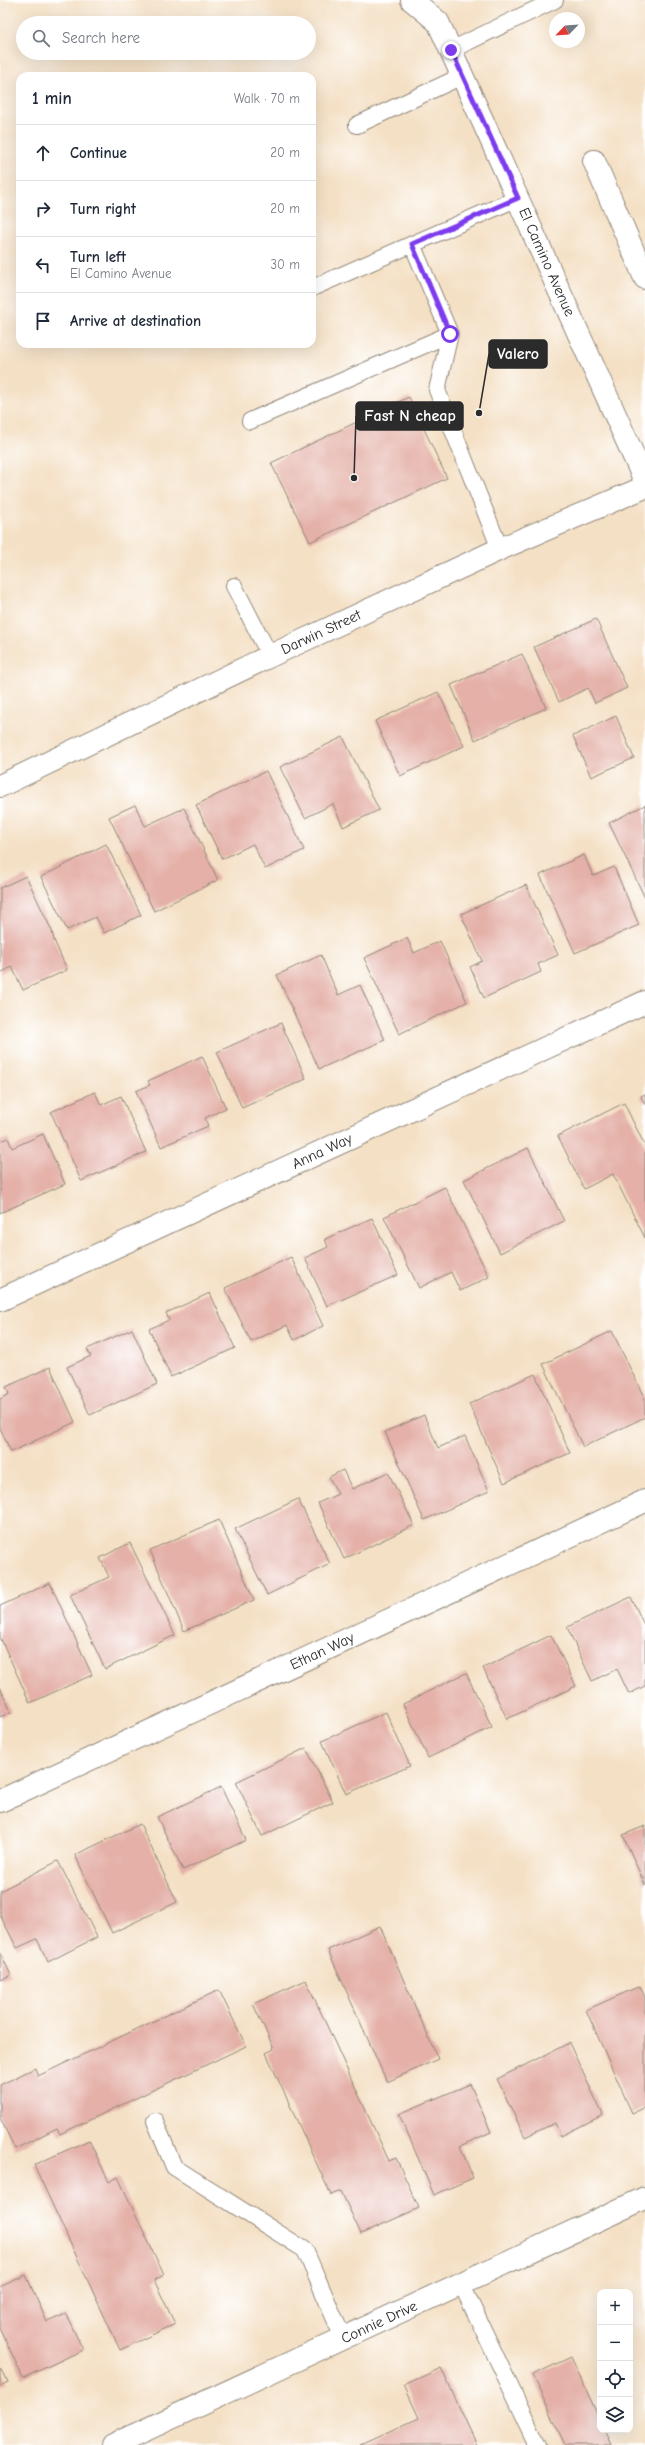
<!DOCTYPE html>
<html lang="en">
<head>
<meta charset="utf-8">
<style>
  :root { --surface:#fff; --page:#f2f2f3; --text:#1f2937; --muted:#747a83; --line:#e0e1e3 }
  body { margin:0; font-family:"Comic Neue",sans-serif; background:var(--page); color:var(--text) }
  .controls { position:absolute; right:12px; bottom:12px; display:grid; overflow:hidden; border-radius:8px; box-shadow:0 4px 16px #0002 }
  .controls button { width:36px; height:36px; display:grid; place-items:center; padding:0; border:0; border-bottom:1px solid var(--line); background:var(--surface); color:var(--text); font:20px sans-serif }
  .compass { position:absolute; left:549px; top:12px; width:36px; height:36px; border-radius:50%; background:var(--surface); box-shadow:0 4px 16px #0002; rotate:245deg }
  .stop { position:absolute; width:12px; height:12px; margin:-9px; border:3px solid #7c3aed; border-radius:50%; background:#fff }
  .stop.end { background:#7c3aed; border-color:#fff; box-shadow:0 1px 4px #0008 }
  .list { margin:0; padding:0; list-style:none }
  h2 { display:flex; justify-content:space-between; align-items:center; height:52px; margin:0; padding:0 16px; font-size:17px }
  h2 small { font-size:13px; font-weight:400; color:var(--muted) }
  .list li { display:grid; grid-template-columns:26px 1fr auto; gap:12px; align-items:center; box-sizing:border-box; height:56px; padding:0 16px; border-top:1px solid var(--line) }
  .list b { display:block; font-size:15px; white-space:nowrap }
  .list p { margin:0; font-size:13px; white-space:nowrap; color:var(--muted) }
  .list em { font-size:13px; font-style:normal; color:var(--muted) }
  .icon { flex:none; width:22px; height:22px; fill:none; stroke:currentColor; stroke-width:2; stroke-linecap:round; stroke-linejoin:round }
  .map { position:relative; flex:none; width:645px; height:2445px; overflow:hidden }
  .search { position:absolute; background:var(--surface); box-shadow:0 4px 16px #0002; left:16px; top:16px; width:300px; height:44px; display:flex; align-items:center; gap:10px; box-sizing:border-box; padding:0 14px; border-radius:22px; color:var(--muted); font-size:15px }
  .panel { position:absolute; background:var(--surface); box-shadow:0 4px 16px #0002; left:16px; top:72px; width:300px; height:276px; border-radius:12px }
  .map>svg:first-child { display:block }
  .building { fill:#e4b0a7 }
  .lines { fill:none; stroke-linecap:round; stroke-linejoin:round }
  .service-casing { stroke:#908678; stroke-width:18 }
  .minor-casing { stroke:#908678; stroke-width:24 }
  .secondary-casing { stroke:#908678; stroke-width:24 }
  .service { stroke:#fff; stroke-width:16 }
  .minor { stroke:#fff; stroke-width:22 }
  .secondary { stroke:#fff; stroke-width:22 }
  .route { stroke:#7c3aed; stroke-width:5 }
  .labels { text-anchor:middle; stroke-width:3; stroke-linejoin:round; paint-order:stroke }
  .street-label { font-size:15px; fill:#2b2b2b; stroke:#fff }
  .leader { fill:none; stroke:#2b2b2b; stroke-width:1.5 }
  .callout-dot { fill:#2b2b2b; stroke:#fff; stroke-width:1.5 }
  .callout { fill:#2b2b2b; stroke:#2b2b2b; stroke-width:1.5 }
  .callout-label { font-size:16px; text-anchor:middle; font-weight:bold; fill:#fff }
</style>
</head>
<body>
<div class="map">
<svg width="645" height="2445" viewBox="0 0 645 2445">
  <rect width="100%" height="100%" fill="#fff"/>
  <filter id="ink" filterUnits="userSpaceOnUse"><feTurbulence type="fractalNoise" baseFrequency=".025" numOctaves="2"/><feDisplacementMap in="SourceGraphic" scale="8" xChannelSelector="R" yChannelSelector="G"/><feConvolveMatrix kernelMatrix="1 2 1 2 8 2 1 2 1" color-interpolation-filters="sRGB"/></filter>
  <filter id="wash" filterUnits="userSpaceOnUse"><feTurbulence type="fractalNoise" baseFrequency=".012" numOctaves="4" result="noise"/><feDisplacementMap in="SourceGraphic" scale="16" xChannelSelector="R" yChannelSelector="G"/><feGaussianBlur stdDeviation="0.9" result="paint"/><feColorMatrix in="noise" values="0 0 0 0 0 0 0 0 0 0 0 0 0 0 0 0 0 1.4 0 .05"/><feComposite in="paint" operator="in"/></filter>
  <g filter="url(#wash)">
    <rect width="100%" height="100%" fill="#f4e0c5"/>
    <g id="blocks">
      <!-- building -->
      <path class="building" d="M409,397L447,478L310,542L271,463Z
        M596,619L627,688L595,703L588,688L559,702L534,647Z
        M522,654L546,708L475,740L451,685Z
        M438,692L464,746L400,776L375,721Z
        M616,716L634,758L591,777L573,736Z
        M343,737L379,810L343,827L333,804L305,818L280,767Z
        M266,771L304,850L265,869L253,844L222,859L196,805Z
        M135,805L145,826L184,808L218,880L154,911L109,817Z
        M645,805V898L609,823Z
        M106,844L141,915L104,933L96,917L67,930L41,877Z
        M584,855L593,876L614,867L639,925L575,953L540,875Z
        M26,876L52,931L54,940L67,970L23,990L12,967L0,973V888Z
        M526,885L558,955L538,964L541,972L484,998L470,967L482,961L461,914Z
        M407,938L414,953L440,941L467,1002L399,1034L364,958Z
        M321,955L338,995L360,985L385,1040L319,1069L277,975Z
        M281,1023L306,1079L242,1108L217,1052Z
        M202,1056L226,1108L205,1118L208,1126L161,1147L136,1091L150,1085L148,1081Z
        M95,1092L101,1105L121,1096L146,1152L81,1181L51,1112Z
        M645,1094V1105L641,1096Z
        M624,1103L645,1146V1238L613,1174L584,1189L558,1136Z
        M43,1134L65,1184L0,1213V1141L8,1138L12,1148Z
        M528,1148L564,1221L500,1253L464,1180Z
        M445,1187L489,1277L460,1291L451,1272L419,1288L384,1217Z
        M372,1218L398,1275L327,1306L305,1258L328,1247L325,1239Z
        M291,1257L323,1326L294,1340L287,1325L251,1342L225,1288Z
        M210,1293L235,1348L171,1377L149,1329L169,1320L166,1313Z
        M132,1329L157,1384L90,1415L67,1367L91,1356L87,1349Z
        M612,1331L645,1399V1417L583,1447L543,1364Z
        M50,1367L75,1422L11,1452L0,1428V1399L9,1394L6,1387Z
        M535,1374L570,1453L504,1483L469,1404Z
        M424,1415L438,1448L465,1436L489,1491L424,1520L385,1432Z
        M343,1470L352,1489L388,1472L414,1525L344,1559L318,1503L338,1494L329,1477Z
        M298,1499L330,1564L267,1595L235,1529Z
        M219,1520L254,1600L184,1631L150,1550Z
        M130,1543L175,1635L105,1669L70,1595L109,1577L100,1558Z
        M50,1583L92,1675L30,1703L0,1637V1606Z
        M631,1597L645,1627V1686L629,1694L617,1669L592,1681L567,1627Z
        M551,1635L576,1686L507,1719L483,1668Z
        M466,1673L492,1727L428,1758L403,1704Z
        M0,1687L11,1712L0,1717Z
        M386,1712L410,1766L346,1794L322,1741Z
        M306,1748L333,1802L262,1836L236,1782Z
        M221,1787L246,1840L183,1870L157,1817Z
        M140,1824L177,1902L112,1933L75,1855Z
        M645,1826V1885L623,1835Z
        M58,1861L97,1937L48,1962L37,1939L17,1948L0,1915V1891Z
        M380,1926L438,2059L387,2082L328,1950Z
        M0,1952L11,1975L0,1980Z
        M306,1980L389,2161L396,2158L419,2208L361,2234L341,2191L331,2195L266,2053L274,2049L253,2004Z
        M640,1986L645,1997V2107L632,2113L586,2010Z
        M219,1990L246,2046L60,2134L57,2128L15,2149L0,2118V2085L35,2068L38,2076Z
        M569,2043L603,2115L561,2136L555,2123L525,2137L497,2079Z
        M470,2084L491,2132L460,2146L473,2178L434,2195L399,2114Z
        M89,2140L109,2182L118,2177L164,2275L154,2280L175,2324L120,2350L34,2165Z
        M26,2275L47,2322L66,2314L83,2350L23,2378L0,2328V2287Z
        M571,2357L600,2420V2430H604L611,2445H565L533,2375Z
        M0,2368L8,2383L0,2387Z
        M441,2368L477,2445H360L419,2418L404,2385Z"/>
    </g>
  </g>
  <g filter="url(#ink)">
    <use href="#blocks" fill-opacity="0" stroke="#908678" stroke-width="1"/>
    <g class="lines">
      <!-- service casing -->
      <g class="service-casing">
        <path id="service" d="M451,50L555,0
          M357,125L462,76
          M312,288L518,198
          M450,334L437,390L500,549
          M250,421L450,334L412,244
          M234,586L270,656
          M155,2121L174,2167L305,2250L343,2338
          M461,2283L538,2445"/>
      </g>
      <!-- minor casing -->
      <g class="minor-casing">
        <path id="minor" d="M594,161L645,278
          M0,786L270,656L500,549L645,487
          M0,1300L645,1002
          M0,1801L645,1501
          M113,2445L645,2198"/>
      </g>
      <!-- secondary casing -->
      <g class="secondary-casing">
        <path id="secondary" d="M412,0L438,22L645,481"/>
      </g>
      <!-- service -->
      <use href="#service" class="service"/>
      <!-- minor -->
      <use href="#minor" class="minor"/>
      <!-- secondary -->
      <use href="#secondary" class="secondary"/>
    </g>
  </g>
  <g class="lines" filter="url(#ink)">
    <!-- route -->
    <path class="route" d="M450,334L412,244L518,198L451,50"/>
  </g>
  <g class="labels">
    <!-- street labels -->
    <g class="street-label">
      <text transform="translate(547 262) rotate(66)" y="5">El Camino Avenue</text>
      <text transform="translate(321 632) rotate(-25)" y="5">Darwin Street</text>
      <text transform="translate(322 1151) rotate(-25)" y="5">Anna Way</text>
      <text transform="translate(322 1651) rotate(-25)" y="5">Ethan Way</text>
      <text transform="translate(379 2322) rotate(-25)" y="5">Connie Drive</text>
    </g>
  </g>
  <!-- callouts -->
  <path class="leader" d="M479 413L489 354M354 478L356 416"/>
  <g class="callout-dot">
    <circle cx="479" cy="413" r="4"/>
    <circle cx="354" cy="478" r="4"/>
  </g>
  <g class="callout">
    <rect x="489" y="340" width="58" height="28" rx="4"/>
    <rect x="356" y="402" width="107" height="28" rx="4"/>
  </g>
  <g class="callout-label">
    <text x="518" y="359">Valero</text>
    <text x="410" y="421">Fast N cheap</text>
  </g>
</svg>
<div class="controls">
<button>+</button>
<button>−</button>
<button><svg class="icon" aria-label="locate" viewBox="0 0 24 24"><circle cx="12" cy="12" r="6"/><path d="M12 2v4M12 18v4M2 12h4M18 12h4"/></svg></button>
<button><svg class="icon" aria-label="layers" viewBox="0 0 24 24"><path d="M12 4l9 5-9 5-9-5zM3 14l9 5 9-5"/></svg></button>
</div>
<svg class="compass" viewBox="-18 -18 36 36"><path d="M0-13l5 13h-10z" fill="#e53935"/><path d="M0 13l5-13h-10z" fill="#747a83"/></svg>
<div class="stop" style="left:450px;top:334px"></div>
<div class="stop end" style="left:451px;top:50px"></div>
<div class="search"><svg class="icon" aria-label="search" viewBox="0 0 24 24"><circle cx="10" cy="10" r="6"/><path d="M15 15l6 6"/></svg>Search here</div>
<section class="panel">
<h2>1 min<small>Walk · 70 m</small></h2>
<ul class="list">
<li><svg class="icon" aria-label="ahead" viewBox="0 0 24 24"><path d="M12 20V5M6 11l6-6 6 6"/></svg><div><b>Continue</b></div><em>20 m</em></li>
<li><svg class="icon" aria-label="right" viewBox="0 0 24 24"><path d="M7 20v-9h11M14 6l5 5-5 5"/></svg><div><b>Turn right</b></div><em>20 m</em></li>
<li><svg class="icon" aria-label="left" viewBox="0 0 24 24"><path d="M17 20v-9H6M10 6l-5 5 5 5"/></svg><div><b>Turn left</b><p>El Camino Avenue</p></div><em>30 m</em></li>
<li><svg class="icon" aria-label="arrive" viewBox="0 0 24 24"><path d="M6 21V4h12l-3 4 3 4H6"/></svg><div><b>Arrive at destination</b></div></li>
</ul>
</section>
</div>
</body>
</html>
